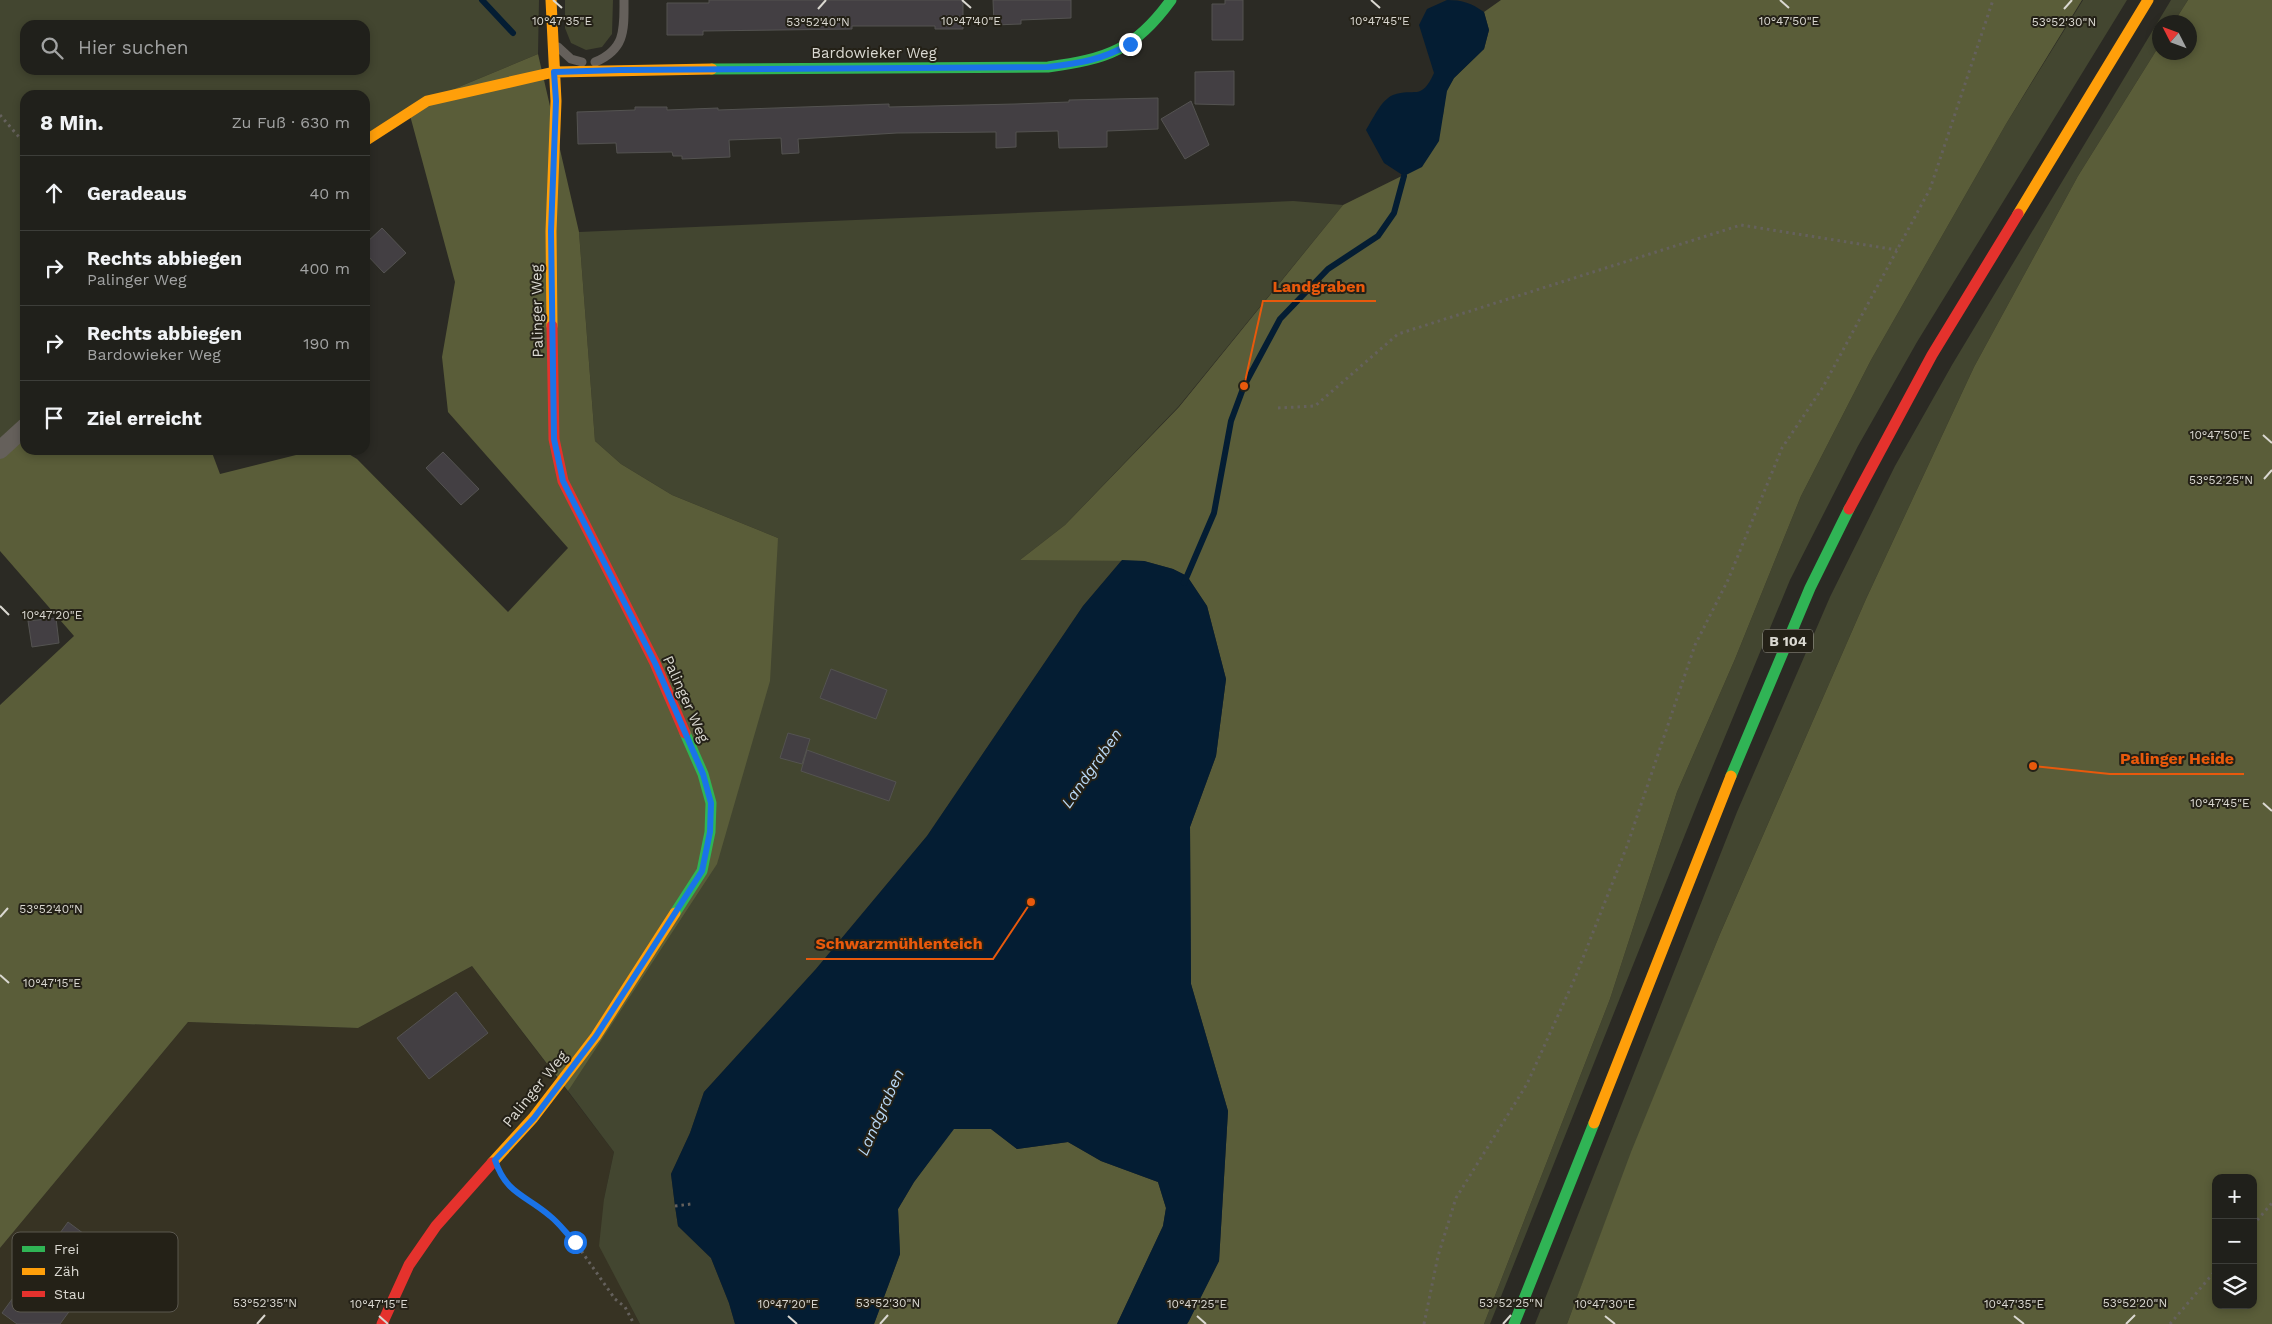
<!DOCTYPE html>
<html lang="de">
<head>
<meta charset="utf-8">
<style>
  :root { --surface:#20201b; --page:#2d2d28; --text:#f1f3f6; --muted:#a2a3a3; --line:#3d3e3a }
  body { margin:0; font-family:"Work Sans",sans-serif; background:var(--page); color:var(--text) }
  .controls { position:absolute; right:15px; bottom:15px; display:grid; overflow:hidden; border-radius:10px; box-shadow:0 2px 8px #0003 }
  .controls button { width:45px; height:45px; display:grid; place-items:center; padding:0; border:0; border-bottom:1px solid var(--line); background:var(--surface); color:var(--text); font:25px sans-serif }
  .compass { position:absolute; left:2152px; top:15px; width:45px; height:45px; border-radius:50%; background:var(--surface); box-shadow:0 2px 8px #0003; rotate:312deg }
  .stop { position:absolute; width:15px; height:15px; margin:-11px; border:4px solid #1a73e8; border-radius:50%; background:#fff }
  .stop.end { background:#1a73e8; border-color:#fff; box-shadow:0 1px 5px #0008 }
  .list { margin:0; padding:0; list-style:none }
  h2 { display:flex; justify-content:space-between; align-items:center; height:65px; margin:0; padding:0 20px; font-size:21px }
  h2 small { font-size:16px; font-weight:400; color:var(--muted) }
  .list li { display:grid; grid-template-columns:32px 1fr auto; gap:15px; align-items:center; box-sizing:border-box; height:75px; padding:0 20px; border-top:1px solid var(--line) }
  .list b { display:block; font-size:19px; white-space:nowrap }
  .list p { margin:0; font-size:16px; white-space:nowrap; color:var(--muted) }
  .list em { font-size:16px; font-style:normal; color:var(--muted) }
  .icon { flex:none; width:28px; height:28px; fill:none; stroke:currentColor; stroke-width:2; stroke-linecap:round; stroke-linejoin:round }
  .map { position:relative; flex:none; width:2272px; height:1324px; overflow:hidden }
  .search { position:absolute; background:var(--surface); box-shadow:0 2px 8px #0003; left:20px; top:20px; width:350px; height:55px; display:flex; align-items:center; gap:12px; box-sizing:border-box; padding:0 18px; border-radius:15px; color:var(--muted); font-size:19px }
  .panel { position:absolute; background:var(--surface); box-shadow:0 2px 8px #0003; left:20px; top:90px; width:350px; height:365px; border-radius:15px }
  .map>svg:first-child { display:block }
  .built { fill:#373323 }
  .green { fill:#434630; fill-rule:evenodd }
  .forest { fill:#5a5d39; fill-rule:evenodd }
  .water { fill:#041d33 }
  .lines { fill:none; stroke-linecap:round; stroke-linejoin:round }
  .stream { stroke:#041d33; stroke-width:6 }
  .building { fill:#433f43; stroke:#545351 }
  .path { stroke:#65615d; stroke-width:3; stroke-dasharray:2.5 4; stroke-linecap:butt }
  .lane { stroke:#65605b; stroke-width:9 }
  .street { stroke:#65605b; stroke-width:18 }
  .fast { stroke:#30b455; stroke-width:11 }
  .slow { stroke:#ff9f0a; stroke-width:11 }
  .jam { stroke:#e5322d; stroke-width:11 }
  .route { stroke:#1a73e8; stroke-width:6 }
  .ticks { fill:none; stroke:#dad8d1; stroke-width:2 }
  .labels { text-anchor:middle; stroke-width:4; stroke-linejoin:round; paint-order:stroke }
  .shield { fill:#242117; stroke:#a3a199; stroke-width:1 }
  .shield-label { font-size:14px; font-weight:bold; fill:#dad8d1 }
  .street-label { font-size:15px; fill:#dad8d1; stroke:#242117 }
  .water-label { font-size:16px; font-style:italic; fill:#b8d8f6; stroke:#242117 }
  .key { fill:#242117; stroke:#5b584f; stroke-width:1 }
  .key-label { font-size:14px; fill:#dad8d1 }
  .ticks-label { font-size:12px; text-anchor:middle; fill:#dad8d1; stroke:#242117; stroke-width:4; stroke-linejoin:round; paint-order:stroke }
  .leader { fill:none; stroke:#e8590c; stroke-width:2 }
  .callout-dot { fill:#e8590c; stroke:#242117; stroke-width:2 }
  .callout-label { font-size:16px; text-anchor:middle; font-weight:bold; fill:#e8590c; stroke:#242117; stroke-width:4; stroke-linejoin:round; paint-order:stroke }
</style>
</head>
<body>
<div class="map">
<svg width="2272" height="1324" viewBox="0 0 2272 1324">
  <rect width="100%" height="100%" fill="#2b2a24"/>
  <!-- built -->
  <path class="built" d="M472,966L614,1152L604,1199L627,1299L640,1324H0V1248L188,1022L358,1028Z"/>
  <!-- green -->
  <path class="green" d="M0,0H539L538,54L408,108L365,135V95H25V421L0,444ZM25,25H365V70H25Z
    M565,0H613L612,34L602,47L586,50L571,43L565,28Z
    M2083,0H2127L1917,342L1858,446L1790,580L1700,797L1490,1324H1484L1610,999L1677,792L1735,659L1801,496L1871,360L2006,124Z
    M2171,0H2188L2174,22H2160L2159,46L2078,176L1974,367L1866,599L1720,934L1632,1152L1567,1324H1535L1737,812L1830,597L1895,466L1952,365Z
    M1293,201L1343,205L1179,406L1065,525L1020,560H1122L1083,606L927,836L816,969L704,1092L690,1133L671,1174L675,1206L678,1226L711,1258L729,1303L735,1324H640L599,1246L604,1199L614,1152L568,1091L778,538L672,495L621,464L595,441L579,232Z"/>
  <!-- forest -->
  <path class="forest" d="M1501,0H2082L2006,124L1871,360L1801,496L1735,659L1677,792L1610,999L1484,1324H1187L1219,1261L1228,1111L1191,984L1190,827L1216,756L1226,679L1207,606L1187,576L1173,569L1144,561L1020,560L1065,525L1179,407L1343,205L1422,166L1443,115L1446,91L1454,78L1484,49L1489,30L1484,12Z
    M2188,0H2272V1324H1567L1631,1152L1720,934L1866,599L1974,367L2078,176L2159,46L2160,52H2190V22H2174ZM2216,1178H2253V1305H2216Z
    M538,54L579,232L595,441L621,464L672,495L778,538L770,681L717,864L568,1091L472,966L358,1028L188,1022L0,1248V705L74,636L0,551V444L25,421V450H211L220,474L316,450H342L357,459L508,612L568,548L448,412L442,357L455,282L408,108Z
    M953,1129H991L1017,1149L1068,1142L1101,1161L1158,1182L1166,1208L1163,1226L1117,1324H874L900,1254L898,1209L914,1182Z"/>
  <!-- water -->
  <path class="water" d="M1447,0C1463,0 1471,3 1484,12L1489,30L1484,49L1454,78L1447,91L1439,141L1422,167L1404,176L1384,163L1366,130C1373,119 1381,100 1393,95C1415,87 1421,102 1434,73L1419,25L1427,9Z
    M1122,560L1144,561L1173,569L1187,576L1207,606L1226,679L1216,756L1190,827L1191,984L1228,1111L1219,1261L1189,1321L1187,1324H1117L1163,1226L1166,1208L1158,1182L1101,1161L1068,1142L1017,1149L991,1129H954L914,1182L898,1209L900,1254L874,1324H735L729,1303L711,1258L678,1226L675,1206L671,1174L690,1133L704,1092L816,969L927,836L1083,606Z"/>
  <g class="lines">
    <!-- stream -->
    <path class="stream" d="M482,0L513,33
      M1184,583L1214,513L1231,421L1244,386L1280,319L1328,269L1378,236L1394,213L1404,176"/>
  </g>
  <!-- building -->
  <path class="building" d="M709,0H963V29H935V26H852V29L703,31V35H667V3H709Z
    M993,0H1071V18L1021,20V24L994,25Z
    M1225,0H1243V40H1212V4H1225Z
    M1234,71V105L1195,104V72Z
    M1158,98V129L1107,131V147L1059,148L1058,131L1016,132V147L996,148V132L897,133L798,139L799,153L782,154L781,138L729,140L730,157L682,159V156H673L672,152L617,153L616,143L578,144L577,112L635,110V107H667V110L718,108V110L889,104V107L1015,104L1069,102V100Z
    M1191,101L1209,145L1185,159L1161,119Z
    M382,228L406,253L384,273L365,253V244Z
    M443,452L479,489L461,505L426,468Z
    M56,618L59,643L32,647L28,621Z
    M831,669L887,690L876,719L820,698Z
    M788,733L810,739L802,764L780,758Z
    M807,750L896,782L889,801L801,771Z
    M456,992L488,1033L429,1079L397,1038Z
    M68,1222L111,1254L60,1324H17L2,1313Z"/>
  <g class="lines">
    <!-- path -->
    <path class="path" d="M0,115L25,144
      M1278,408L1315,406L1398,334L1741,225L1897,250
      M506,1181L511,1189L549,1216L575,1242L615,1299L625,1307L634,1324
      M675,1206L691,1204
      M2253,1225L2272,1203
      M1424,1324L1438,1256L1456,1198L1527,1084L1575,978L1627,846L1695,645L1728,580L1782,448L1823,387L1930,189L1993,0
      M2170,1324L2216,1270"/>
    <!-- lane -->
    <path class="lane" d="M558,47L571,59L582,62
      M595,62C626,49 624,29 624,0"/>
    <!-- street -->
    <path class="street" d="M0,450L25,427"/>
    <!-- fast -->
    <path class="fast" d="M712,69L1048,67C1107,59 1135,50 1171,0
      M1731,776L1810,588L1849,509
      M675,913L702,871L710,832L711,803L703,774L685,733
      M1514,1324L1594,1123"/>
    <!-- slow -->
    <path class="slow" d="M551,0L556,101L551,231L552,326
      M365,141L427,101L554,72L712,69
      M2018,214L2148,0
      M1594,1123L1731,776
      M492,1163L533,1118L596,1036L675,913"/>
    <!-- jam -->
    <path class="jam" d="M552,326L554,439L563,481L655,663L685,733
      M1849,509L1932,355L2018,214
      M382,1324L409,1265L436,1226L492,1163"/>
  </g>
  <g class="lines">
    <!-- route -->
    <path class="route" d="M575,1242C566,1233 559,1223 550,1216C526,1195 506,1194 495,1160L534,1118L596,1036L702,871L710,832L711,803L703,774L655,663L563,481L554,439L551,231L556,101L554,72L620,70L1048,67C1081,63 1101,60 1130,44"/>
  </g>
  <!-- ticks -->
  <path class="ticks" d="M553,0L562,8M962,0L971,8M1371,0L1380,8M1780,0L1789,8M818,9L826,0M2064,9L2072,0M2263,435L2272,443M2264,479L2272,470M0,606L9,615M2263,803L2272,811M0,917L8,908M0,975L9,983M379,1316L388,1324M788,1316L797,1324M1197,1316L1206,1324M1605,1316L1615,1324M2014,1316L2024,1324M257,1324L265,1315M880,1324L888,1315M1503,1324L1511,1315M2126,1324L2135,1315"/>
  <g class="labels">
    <!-- shield labels -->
    <rect class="shield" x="1763" y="629.5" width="50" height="23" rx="4"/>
    <g class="shield-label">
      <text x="1788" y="646">B 104</text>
    </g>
    <!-- street labels -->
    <g class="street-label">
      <text x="874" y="58">Bardowieker Weg</text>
      <text transform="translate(537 311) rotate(-91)" y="5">Palinger Weg</text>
      <text transform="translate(686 699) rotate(66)" y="5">Palinger Weg</text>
      <text transform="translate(535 1089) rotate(-51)" y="5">Palinger Weg</text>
    </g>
    <!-- water labels -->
    <g class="water-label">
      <text transform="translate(1091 768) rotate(-55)" y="6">Landgraben</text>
      <text transform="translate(880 1112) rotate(-66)" y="6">Landgraben</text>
    </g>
  </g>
  <!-- legend -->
  <rect x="12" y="1232" width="166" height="80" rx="8" class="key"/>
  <rect x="22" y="1246" width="23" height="6" fill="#30b455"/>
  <rect x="22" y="1268" width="23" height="7" fill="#ff9f0a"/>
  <rect x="22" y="1291" width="23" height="6" fill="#e5322d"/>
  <g class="key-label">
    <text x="54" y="1254">Frei</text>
    <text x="54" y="1276">Zäh</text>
    <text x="54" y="1299">Stau</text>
  </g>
  <g class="ticks-label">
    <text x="562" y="25">10°47'35"E</text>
    <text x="971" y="25">10°47'40"E</text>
    <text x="1380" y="25">10°47'45"E</text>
    <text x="1789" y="25">10°47'50"E</text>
    <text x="818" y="26">53°52'40"N</text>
    <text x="2064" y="26">53°52'30"N</text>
    <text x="2220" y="439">10°47'50"E</text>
    <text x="2221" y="484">53°52'25"N</text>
    <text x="52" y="619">10°47'20"E</text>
    <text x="2220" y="807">10°47'45"E</text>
    <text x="51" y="913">53°52'40"N</text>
    <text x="52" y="987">10°47'15"E</text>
    <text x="265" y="1307">53°52'35"N</text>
    <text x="888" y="1307">53°52'30"N</text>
    <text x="1511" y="1307">53°52'25"N</text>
    <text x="2135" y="1307">53°52'20"N</text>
    <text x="379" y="1308">10°47'15"E</text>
    <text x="788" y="1308">10°47'20"E</text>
    <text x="1197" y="1308">10°47'25"E</text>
    <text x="1605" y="1308">10°47'30"E</text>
    <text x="2014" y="1308">10°47'35"E</text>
  </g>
  <!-- callouts -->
  <path class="leader" d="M1244 386L1263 301H1376M2033 766L2110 774H2244M1031 902L993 959H806"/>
  <g class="callout-dot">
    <circle cx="1244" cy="386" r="5"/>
    <circle cx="2033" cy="766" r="5"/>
    <circle cx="1031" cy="902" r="5"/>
  </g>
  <g class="callout-label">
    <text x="1319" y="292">Landgraben</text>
    <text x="2177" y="764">Palinger Heide</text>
    <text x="899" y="949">Schwarzmühlenteich</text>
  </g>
</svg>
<div class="controls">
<button>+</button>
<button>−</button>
<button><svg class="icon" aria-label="layers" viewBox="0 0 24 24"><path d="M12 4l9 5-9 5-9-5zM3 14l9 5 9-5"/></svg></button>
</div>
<svg class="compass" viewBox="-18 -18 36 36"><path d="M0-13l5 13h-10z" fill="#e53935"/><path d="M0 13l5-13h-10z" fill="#a2a3a3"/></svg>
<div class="stop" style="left:575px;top:1242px"></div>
<div class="stop end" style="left:1130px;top:44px"></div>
<div class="search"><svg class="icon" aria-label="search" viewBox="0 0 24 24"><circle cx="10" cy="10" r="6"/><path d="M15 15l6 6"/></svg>Hier suchen</div>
<section class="panel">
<h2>8 Min.<small>Zu Fuß · 630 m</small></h2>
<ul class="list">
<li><svg class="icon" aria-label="ahead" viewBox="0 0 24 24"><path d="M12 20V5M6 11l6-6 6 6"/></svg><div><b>Geradeaus</b></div><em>40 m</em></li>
<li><svg class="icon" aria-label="right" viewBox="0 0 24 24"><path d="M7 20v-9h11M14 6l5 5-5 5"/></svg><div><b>Rechts abbiegen</b><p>Palinger Weg</p></div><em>400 m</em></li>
<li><svg class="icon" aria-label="right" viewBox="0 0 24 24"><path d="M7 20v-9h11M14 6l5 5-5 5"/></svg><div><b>Rechts abbiegen</b><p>Bardowieker Weg</p></div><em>190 m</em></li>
<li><svg class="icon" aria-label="arrive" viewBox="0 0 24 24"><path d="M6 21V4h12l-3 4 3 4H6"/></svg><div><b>Ziel erreicht</b></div></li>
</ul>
</section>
</div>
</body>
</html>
